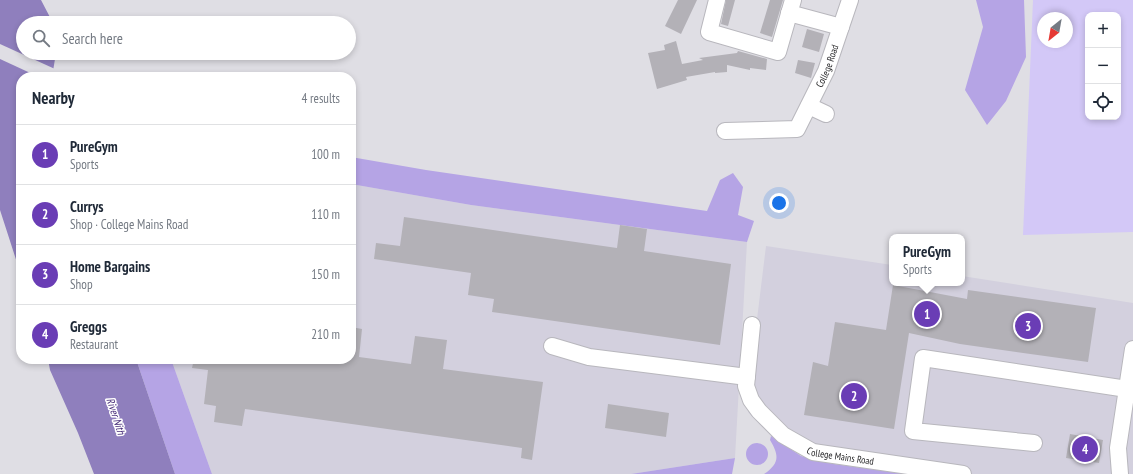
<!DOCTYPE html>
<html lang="en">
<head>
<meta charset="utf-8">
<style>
  :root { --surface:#fff; --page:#f6f6f7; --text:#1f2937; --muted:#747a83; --line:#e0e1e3; --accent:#6a3db5 }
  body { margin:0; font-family:"PT Sans Narrow",sans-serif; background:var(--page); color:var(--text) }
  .controls { position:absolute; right:12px; top:12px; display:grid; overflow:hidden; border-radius:8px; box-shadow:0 2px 6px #0003 }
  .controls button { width:36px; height:36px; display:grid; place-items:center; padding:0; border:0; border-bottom:1px solid var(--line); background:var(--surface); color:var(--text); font:20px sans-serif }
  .compass { position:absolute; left:1037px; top:12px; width:36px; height:36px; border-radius:50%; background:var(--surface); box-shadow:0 2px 6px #0003; rotate:211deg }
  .you { position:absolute; left:779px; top:203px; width:14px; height:14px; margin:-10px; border:3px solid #fff; border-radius:50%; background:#1a73e8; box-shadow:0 0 0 6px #1a73e833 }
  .badge { display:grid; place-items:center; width:26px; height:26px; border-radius:50%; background:var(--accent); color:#fff; font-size:13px; font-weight:700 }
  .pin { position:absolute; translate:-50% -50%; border:2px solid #fff; box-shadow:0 1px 4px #0006 }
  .popup { position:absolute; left:889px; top:234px; width:76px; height:52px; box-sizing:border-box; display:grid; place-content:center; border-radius:8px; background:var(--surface); filter:drop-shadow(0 1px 3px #0005); font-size:13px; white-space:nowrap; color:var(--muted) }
  .popup b { font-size:15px; color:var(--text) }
  .popup::after { content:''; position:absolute; left:50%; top:100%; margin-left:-8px; border:8px solid transparent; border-top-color:var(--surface) }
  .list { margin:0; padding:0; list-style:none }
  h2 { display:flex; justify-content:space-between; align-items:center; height:52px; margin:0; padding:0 16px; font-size:17px }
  h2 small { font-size:13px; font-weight:400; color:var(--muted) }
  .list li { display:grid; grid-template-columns:26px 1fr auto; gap:12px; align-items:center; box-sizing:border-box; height:60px; padding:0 16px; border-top:1px solid var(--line) }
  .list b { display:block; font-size:15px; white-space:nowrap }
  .list p { margin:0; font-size:13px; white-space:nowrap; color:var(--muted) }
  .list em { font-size:13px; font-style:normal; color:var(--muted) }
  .icon { flex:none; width:22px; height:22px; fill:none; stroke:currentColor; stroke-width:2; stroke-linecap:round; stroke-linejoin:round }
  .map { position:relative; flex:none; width:1133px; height:474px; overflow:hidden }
  .search { position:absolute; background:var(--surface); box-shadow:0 2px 6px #0003; left:16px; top:16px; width:340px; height:44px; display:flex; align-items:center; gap:10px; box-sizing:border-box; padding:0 14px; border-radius:22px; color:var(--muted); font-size:15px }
  .panel { position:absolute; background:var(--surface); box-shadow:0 2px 6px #0003; left:16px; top:72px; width:340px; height:292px; border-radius:16px }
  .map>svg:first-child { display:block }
  .built { fill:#d3d0de }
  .green { fill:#d3c8f7; fill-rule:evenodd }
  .forest { fill:#b5a4e5 }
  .water { fill:#8f7fbd }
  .pier { fill:#dfdee4 }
  .building { fill:#b3b1b7 }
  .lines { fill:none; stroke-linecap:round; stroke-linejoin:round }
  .minor-casing { stroke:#b8b7bd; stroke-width:18 }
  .minor { stroke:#fff; stroke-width:16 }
  .labels { text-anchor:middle; stroke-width:3; stroke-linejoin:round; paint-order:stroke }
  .street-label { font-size:10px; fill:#262628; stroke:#fff }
  .water-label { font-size:11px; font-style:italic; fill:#492f7a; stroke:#fff }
</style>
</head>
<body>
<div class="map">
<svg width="1133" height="474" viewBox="0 0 1133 474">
  <rect width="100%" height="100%" fill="#dfdee4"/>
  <!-- built -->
  <path class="built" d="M351,184L471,205L747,242L735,458L631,474H212L171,359H351Z
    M766,246L892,265V283H962V276L1133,303V474H906L834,464L801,456L771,436L748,412L752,360Z"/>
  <!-- green -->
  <path class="green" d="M1033,0H1133V232L1023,235ZM1088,15H1118V117H1088ZM1043,18H1067V42H1043Z"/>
  <!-- forest -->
  <path class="forest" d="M976,0H1024L1026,57L1006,101L987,125L965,90L983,27Z
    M351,157L426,170L707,211L720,180L733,173L743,187L738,215L754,221L747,242L471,205L351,184Z
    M136,359H171L212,474H175Z
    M771,436L801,456L834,464L906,474H764C780,463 779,455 770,440Z
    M746 454a11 11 0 1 1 22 0a11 11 0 1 1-22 0Z
    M735,458L732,474H631Z"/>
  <!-- water -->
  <path class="water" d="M0,0H41L53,23H23V53H56L52,77H21V275L0,210Z
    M48,359H136L175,474H94L78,433L50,370Z"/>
  <!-- pier -->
  <path class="pier" d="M0,44L55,69L54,77H39L0,59Z"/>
  <!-- building -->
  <path class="building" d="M678,0H697L681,34L665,26Z
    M726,0H735L728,26L721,24Z
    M770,0H783L772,37L760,33Z
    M807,29L824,34L819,52L802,47Z
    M676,41L682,64L703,60L699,58L737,53L738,51L767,59L766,70L750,68V70L727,65V72L715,73V72L686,77L687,80L657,89L648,53L665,50L664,45Z
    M798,60L815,63L811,78L795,73Z
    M404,217L617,248L620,225L647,229L644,251L731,264L720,345L492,312L494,299L468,295L471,273L374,259L376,243L400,246Z
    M893,285L967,299L968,290L1096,308L1088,362L960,344L909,333L894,429L804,415L813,362L828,366L835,322L886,330Z
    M351,327L362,329L359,357L411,364L415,336L447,340L443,369L543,382L532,460L521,458L522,448L245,409L242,426L214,422L216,406L204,404L208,370L192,368L194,359H351Z
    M608,404L669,413L666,437L605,428Z
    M1070,434L1103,440L1099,463L1066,458Z"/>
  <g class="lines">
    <!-- minor casing -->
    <g class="minor-casing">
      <g id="minor">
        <path d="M717,0L709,32L778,52L793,0"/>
        <path d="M789,13L841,27"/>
        <path d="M809,106L826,114"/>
        <path id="s1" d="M725,131L797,129L826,71L850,0"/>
        <path id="s2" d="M752,325L746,386L751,400L759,411L783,435L813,452L963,474"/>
        <path d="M552,346L589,357L747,377"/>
        <path d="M1034,443L913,431L923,358L1127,389"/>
        <path d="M1120,474L1118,448L1133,349"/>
      </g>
    </g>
    <!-- minor -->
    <use href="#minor" class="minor"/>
  </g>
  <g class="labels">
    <!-- street labels -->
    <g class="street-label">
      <text dy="4" stroke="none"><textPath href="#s1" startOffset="142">College Road</textPath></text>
      <text dy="4" stroke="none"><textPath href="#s2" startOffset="186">College Mains Road</textPath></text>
    </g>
    <!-- water labels -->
    <g class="water-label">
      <text transform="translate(116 416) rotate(72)" y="4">River Nith</text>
    </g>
  </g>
</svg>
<div class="controls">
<button>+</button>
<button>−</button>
<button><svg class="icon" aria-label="locate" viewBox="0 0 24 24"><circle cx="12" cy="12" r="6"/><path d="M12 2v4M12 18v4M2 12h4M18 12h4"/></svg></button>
</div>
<svg class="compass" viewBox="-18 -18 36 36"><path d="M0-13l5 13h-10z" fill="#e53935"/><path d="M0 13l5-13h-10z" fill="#747a83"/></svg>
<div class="you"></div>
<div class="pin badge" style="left:927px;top:314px">1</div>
<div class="popup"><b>PureGym</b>Sports</div>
<div class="pin badge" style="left:854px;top:396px">2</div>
<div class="pin badge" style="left:1028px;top:326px">3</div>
<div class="pin badge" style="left:1085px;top:449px">4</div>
<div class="search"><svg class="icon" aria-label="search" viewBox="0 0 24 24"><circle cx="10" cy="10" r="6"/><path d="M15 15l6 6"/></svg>Search here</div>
<section class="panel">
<h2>Nearby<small>4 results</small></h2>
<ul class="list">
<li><span class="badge">1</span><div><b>PureGym</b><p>Sports</p></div><em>100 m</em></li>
<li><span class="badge">2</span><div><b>Currys</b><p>Shop · College Mains Road</p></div><em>110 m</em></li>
<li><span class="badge">3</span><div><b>Home Bargains</b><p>Shop</p></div><em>150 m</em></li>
<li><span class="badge">4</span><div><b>Greggs</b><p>Restaurant</p></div><em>210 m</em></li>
</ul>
</section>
</div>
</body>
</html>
